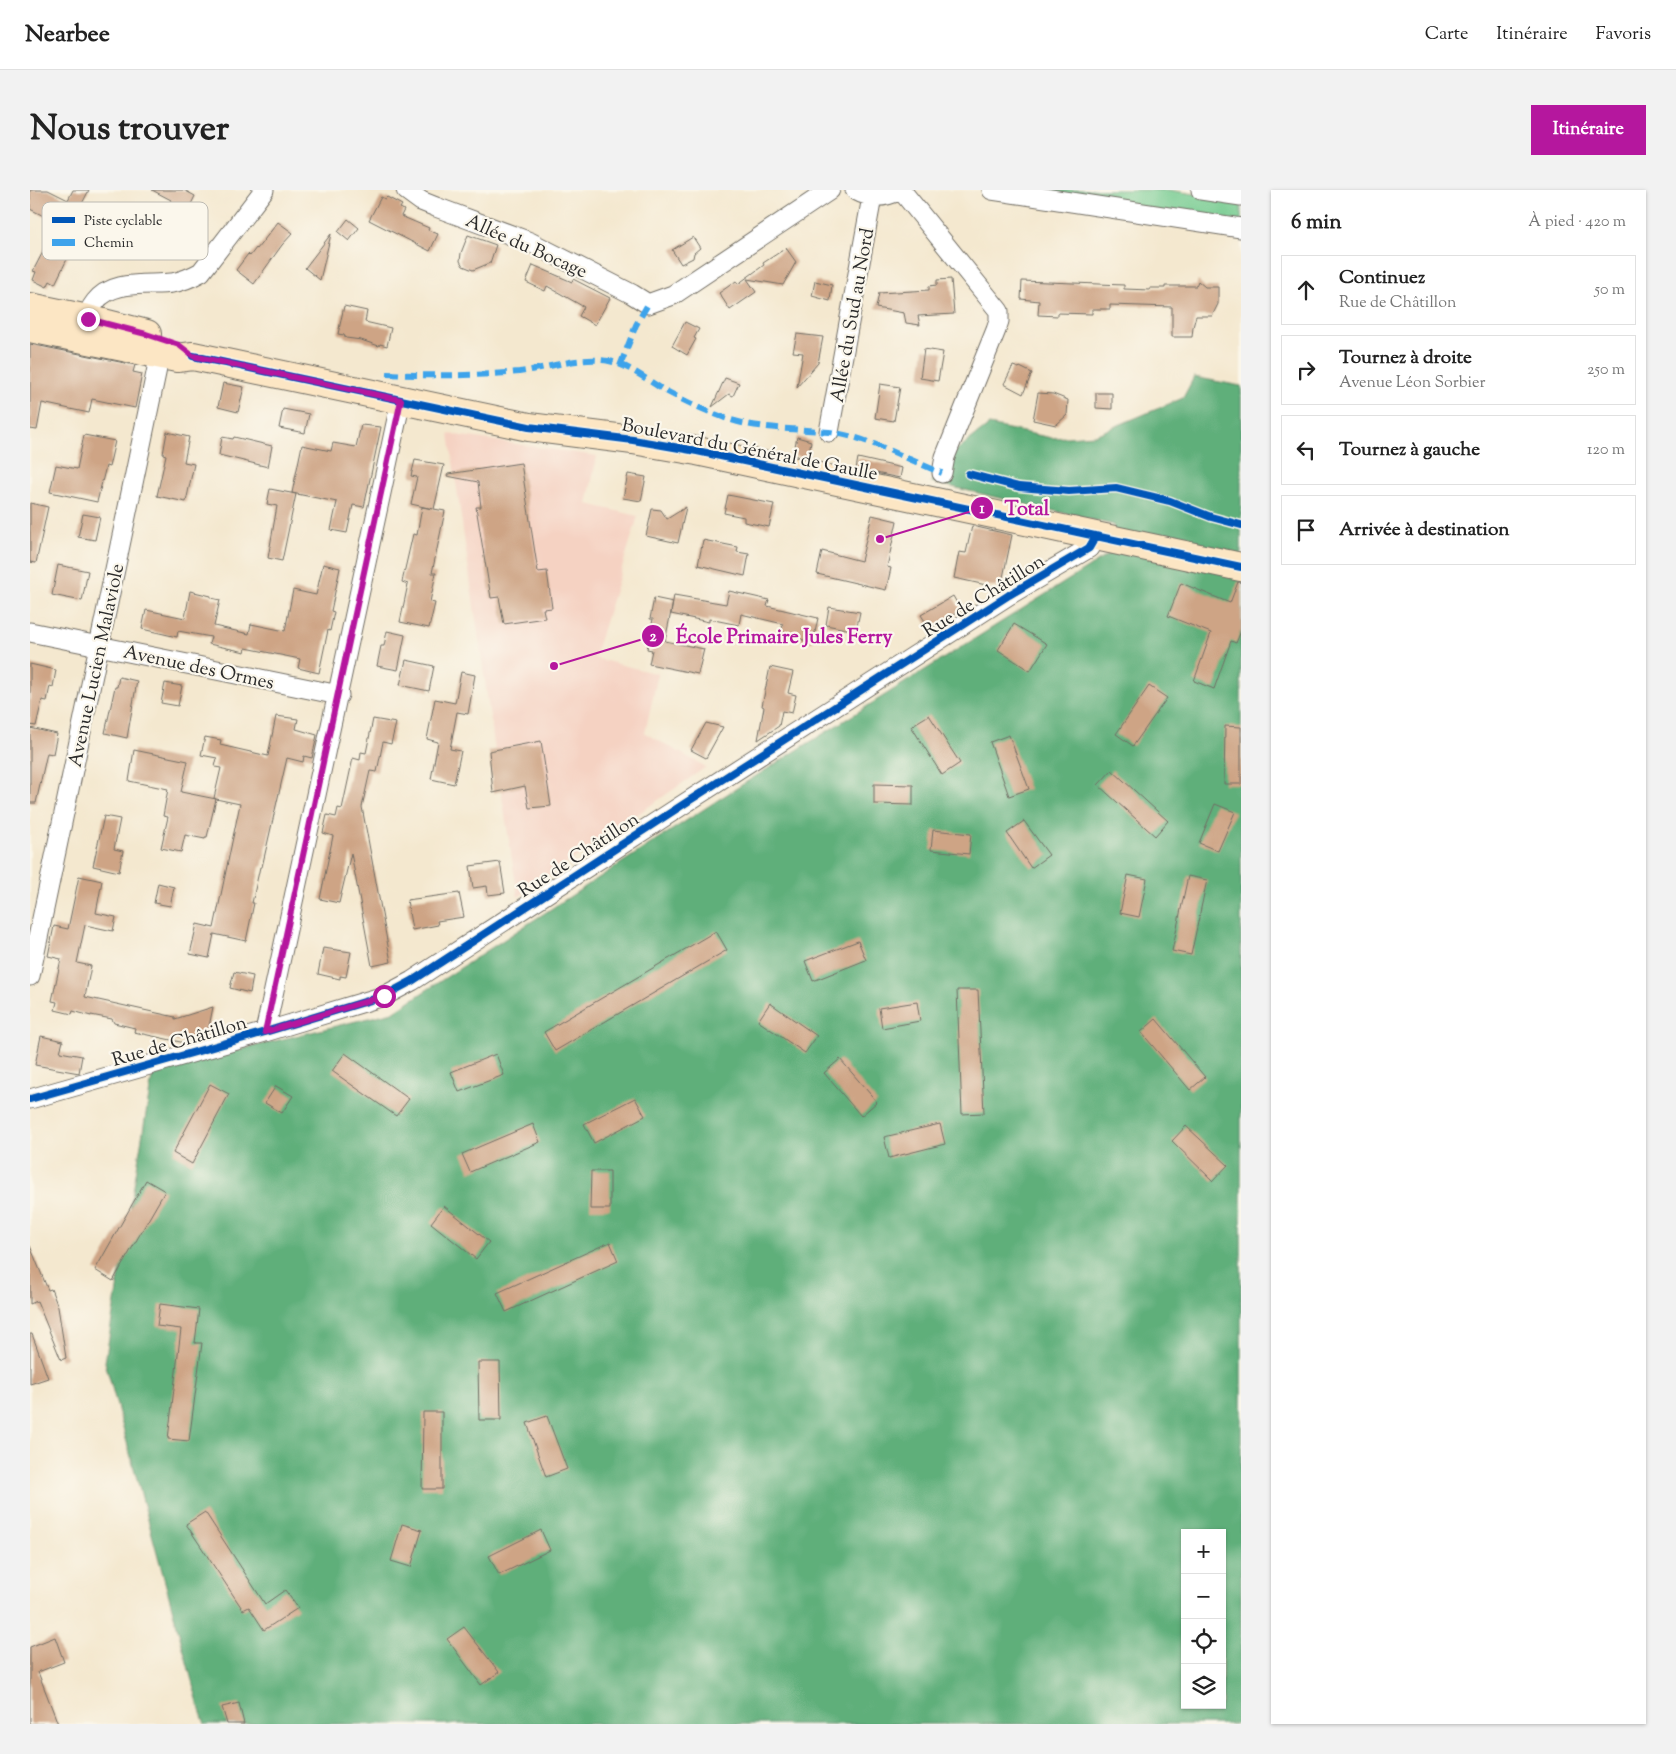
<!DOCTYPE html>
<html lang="fr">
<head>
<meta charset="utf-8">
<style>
  :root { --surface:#fff; --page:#f2f2f2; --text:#222; --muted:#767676; --line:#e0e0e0; --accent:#b5179e }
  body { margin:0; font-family:"Sorts Mill Goudy",serif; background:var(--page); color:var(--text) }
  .controls { position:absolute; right:15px; bottom:15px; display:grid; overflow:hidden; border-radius:0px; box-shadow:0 1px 4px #0004 }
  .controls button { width:45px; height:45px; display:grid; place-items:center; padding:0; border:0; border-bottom:1px solid var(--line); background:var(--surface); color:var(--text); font:25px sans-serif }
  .stop { position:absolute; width:15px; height:15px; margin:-11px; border:4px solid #b5179e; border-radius:50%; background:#fff }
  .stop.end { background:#b5179e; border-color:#fff; box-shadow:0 1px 5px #0008 }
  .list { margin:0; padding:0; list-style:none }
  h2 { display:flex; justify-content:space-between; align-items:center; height:65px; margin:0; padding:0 20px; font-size:21px }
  h2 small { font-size:16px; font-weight:400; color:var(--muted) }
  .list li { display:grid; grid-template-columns:32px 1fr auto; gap:15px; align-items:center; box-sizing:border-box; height:70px; margin:0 10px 10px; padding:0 10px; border:1px solid var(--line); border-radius:0px }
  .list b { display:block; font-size:19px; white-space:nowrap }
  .list p { margin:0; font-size:16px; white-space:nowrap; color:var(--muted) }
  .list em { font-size:16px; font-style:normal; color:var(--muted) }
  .icon { flex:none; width:28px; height:28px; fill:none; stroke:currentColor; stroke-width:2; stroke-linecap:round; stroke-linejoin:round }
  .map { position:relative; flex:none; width:1211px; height:1534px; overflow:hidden; border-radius:0px }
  header { display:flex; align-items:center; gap:30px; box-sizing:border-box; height:70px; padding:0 25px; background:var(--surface); border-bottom:1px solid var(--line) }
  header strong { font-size:24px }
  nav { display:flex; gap:28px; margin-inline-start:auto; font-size:18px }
  .intro { display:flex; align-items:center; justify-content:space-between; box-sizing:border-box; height:120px; padding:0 30px }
  h1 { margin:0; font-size:35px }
  .button { padding:12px 22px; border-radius:0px; background:var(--accent); color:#fff; font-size:18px; font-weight:700 }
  main { display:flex; gap:30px; padding:0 30px }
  aside { flex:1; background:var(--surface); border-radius:0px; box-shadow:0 1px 4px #0004 }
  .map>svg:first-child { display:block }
  .built { fill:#f5d2c2 }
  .green { fill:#74cb90; stroke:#507b5e }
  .forest { fill:#5faf7a; stroke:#456d52; fill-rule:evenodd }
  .building { fill:#cea485 }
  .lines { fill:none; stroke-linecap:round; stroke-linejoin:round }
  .minor-casing { stroke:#716d64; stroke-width:21 }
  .secondary-casing { stroke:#716d64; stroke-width:30 }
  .minor { stroke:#fff; stroke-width:19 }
  .secondary { stroke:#fce6c4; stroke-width:28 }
  .quiet { stroke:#3ea3eb; stroke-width:6; stroke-dasharray:12 6; stroke-linecap:butt }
  .cycleway-casing { stroke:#fbf7ec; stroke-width:11 }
  .cycleway { stroke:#0057b8; stroke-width:8 }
  .route { stroke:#b5179e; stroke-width:6 }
  .labels { text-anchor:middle; stroke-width:4.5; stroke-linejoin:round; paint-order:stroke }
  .street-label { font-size:19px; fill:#2b2b2b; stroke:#fbf7ec }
  .key { fill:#fbf7ec; stroke:#bdbab2; stroke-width:1 }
  .key-label { font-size:14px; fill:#2b2b2b }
  .leader { fill:none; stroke:#b5179e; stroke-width:2 }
  .callout-dot { fill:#b5179e; stroke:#fbf7ec; stroke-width:2 }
  .mark-label { font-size:15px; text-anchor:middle; font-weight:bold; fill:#fff }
  .callout-label { font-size:20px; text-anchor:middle; font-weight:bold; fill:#b5179e; stroke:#fbf7ec; stroke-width:4.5; stroke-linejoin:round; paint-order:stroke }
</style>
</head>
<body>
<header>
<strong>Nearbee</strong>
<nav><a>Carte</a><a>Itinéraire</a><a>Favoris</a></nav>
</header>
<div class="intro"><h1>Nous trouver</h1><a class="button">Itinéraire</a></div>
<main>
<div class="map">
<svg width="1211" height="1534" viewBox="0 0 1211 1534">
  <rect width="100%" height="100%" fill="#fbf7ec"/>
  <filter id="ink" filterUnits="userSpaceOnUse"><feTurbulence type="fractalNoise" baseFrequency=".02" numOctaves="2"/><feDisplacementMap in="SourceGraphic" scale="10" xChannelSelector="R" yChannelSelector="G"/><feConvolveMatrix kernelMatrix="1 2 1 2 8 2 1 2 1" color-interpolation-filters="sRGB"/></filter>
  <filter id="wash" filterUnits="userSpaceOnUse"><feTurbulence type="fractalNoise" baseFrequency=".0096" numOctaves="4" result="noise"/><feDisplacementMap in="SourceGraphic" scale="20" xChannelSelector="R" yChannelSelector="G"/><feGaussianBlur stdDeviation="1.12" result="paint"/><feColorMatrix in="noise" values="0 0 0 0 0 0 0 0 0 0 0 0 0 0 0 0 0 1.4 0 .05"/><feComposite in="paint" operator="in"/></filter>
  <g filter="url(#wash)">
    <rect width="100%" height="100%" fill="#f4e8cf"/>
    <!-- built -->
    <path class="built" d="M419,244L567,266L557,314L608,326L564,468L628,484L615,543L676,577L488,707L468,581Z"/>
    <!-- green -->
    <path class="green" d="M991,0H1138L1211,11V33Z"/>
    <!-- forest -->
    <path class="forest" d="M1164,187L1211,196V1530L1207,1534H175L170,1520L75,1172L123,881L363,822L691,608L1078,365L1084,335L901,292L914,270L959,235L1022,248L1065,245L1153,208ZM1155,1343H1192V1515H1155Z"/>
    <g id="blocks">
      <!-- building -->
      <path class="building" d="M0,0H18L38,10L43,0H59L39,39L0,19Z
        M122,0H154L165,6L148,41L131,31L141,10Z
        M351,7L355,9L357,7L372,15L370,18L374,20L371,26L399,38L398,40L408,44L400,61L339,30Z
        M318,29L329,38L319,51L308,42Z
        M248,32L263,43L252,55L224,94L206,80L218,64L220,66L226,58L227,59Z
        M301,44L290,90L275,78Z
        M438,45L466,55L460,73L443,80L433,76L430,71L431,63Z
        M663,47L670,58L664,63L663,68L651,74L642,60Z
        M17,54L39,65L25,94L20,91L17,97L3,90L6,82L3,81Z
        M756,58L766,72L753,95L717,89L726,102L700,120L689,103L706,91L708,94L734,75L733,73Z
        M503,75L542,92L543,89L580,108L565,135L549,126L554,117L517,96L515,101L496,92Z
        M921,89L924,124L888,126L890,135L876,133L874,123L846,118L849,103L899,100V96L907,95V90Z
        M785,91L802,95L800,111L782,106Z
        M992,91L1094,95V99L1120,100V98H1135V96H1166L1168,91L1175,97H1188V114L1182,126H1166L1163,137L1162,147H1142V117L1080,115V119H1062V124L1028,123V126L1008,125L1009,111L991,109Z
        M314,116L337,121L335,132L361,138L357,156L350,154L349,156L331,150L316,148L314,145L308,144Z
        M655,132L669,139L664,148L666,149L657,165L642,156Z
        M767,144L793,147L788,173L767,197L773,163L763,162Z
        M0,154L105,175L103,182L112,184L105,218L62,209L59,223L12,213L7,240L0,239Z
        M894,159L913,162L908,191L890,188Z
        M983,176L989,178L990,177L1002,183L993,204L974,194Z
        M695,188L709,193L703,206L699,204L682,217Z
        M193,193L214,197L208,222L188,217Z
        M850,194L870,197L864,231L845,228Z
        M1008,203L1023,204L1038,210L1037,225L1026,235L1003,230Z
        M1066,203H1082V219L1066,218Z
        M253,219L279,224L275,243L249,238Z
        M331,235L351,237L334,317L323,315L317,343L301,340L307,312L262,303L272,255L301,261L303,253L326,257Z
        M137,242L159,247L154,272L164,274L156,312L127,306L136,265L133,264Z
        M54,245L85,251L79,277L76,276L67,312L20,302L26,275L47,279Z
        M192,247L203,249L204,247L242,256L238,277L189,265Z
        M767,247L781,251L778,269L763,265Z
        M828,268L872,278L870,288L826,279Z
        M385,270L414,275L404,319L415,321L402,383H406L400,412L405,413L399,438L370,432L378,394L372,392L383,344L387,345L392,317L403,319L381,314L387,287L381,286Z
        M491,273L508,382L517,381L522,418L513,419L515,428L474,434L469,407L461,408L446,317H451L448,292L417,286L418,284Z
        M598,284L616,287L611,311L593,308Z
        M240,299L266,304L252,371L238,368L247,316L237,314Z
        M698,305L744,314L739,337L714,332V327L694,323Z
        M0,313L18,317L6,373L0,372Z
        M656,317L648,353L616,346L622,319L631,320L637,329Z
        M53,324L70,327L65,350L48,347Z
        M842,325L867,331L857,377L861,378L856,400L787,384L792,361L831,371Z
        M942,336L982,345L971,397L970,398L924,388L929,362L936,363Z
        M673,350L708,357L707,362L719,364L715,386L668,375Z
        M293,374L310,378L301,421L304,422L300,441L298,440L289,483L268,478L270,469L216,458L215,462L179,454L181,447L148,441L147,447L112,439L116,420L155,428L160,401L181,406V408L190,410L184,436L219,444L221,434L255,441L263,400L286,405Z
        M28,375L58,381L52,411L22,405Z
        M1208,392H1211V441L1206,453L1201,451L1184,499L1164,491L1181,443L1138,426L1151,393L1200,413Z
        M699,401L739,410L737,416L788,428L783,452L769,449L770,446L751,442L753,434L711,424L709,435L679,429V432L641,424L644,405L696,414Z
        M923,406L931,420L900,439L891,425Z
        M624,408L643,412L635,451L674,459L668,484L619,474L622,460L617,459L623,429H620Z
        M799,417L830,422L826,441L796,435Z
        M984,434L1017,454L1000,481L968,460Z
        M357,441L375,445L368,480L347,476L351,456H354Z
        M376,470L404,476L399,501L370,495Z
        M0,474L26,480L23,497L20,496L17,511L12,510L6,536L0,535Z
        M740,477L763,482L758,503L766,505L762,523L752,521L749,536L728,550L734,517L732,516Z
        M431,482L445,485L438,524L427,522L420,559L431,561L424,594L401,589L408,552L397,549L405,509L425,513Z
        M89,487L107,491L97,548L75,543L85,497H87Z
        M135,493L152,496L148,516L131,513Z
        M1119,496L1137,508L1103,556L1086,544Z
        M899,525L930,573L912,585L881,536Z
        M246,526L268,529L266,539L287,545L282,568L274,566L273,572L257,568L232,677H230L222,713H224L216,751L184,744L179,768L160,764L167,734L184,738L210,614L186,609L177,647H175V649L155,645L151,662L131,658L138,627L133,626L138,599L99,591L104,560L158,571L151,602L186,609L184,608L191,578L185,577L187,568L171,565L175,547L191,550L190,555L238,566Z
        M343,529L366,533L361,554L353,552L347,582L340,581L332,617L361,772L342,776L321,663L309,713L290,709L303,646L293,643L297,625L306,627L308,618L312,619L323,568L330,570L331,562L336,563Z
        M676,533L693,537L676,568L661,560Z
        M1195,536L1211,537V594H1194Z
        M0,538L27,544L23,564L17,563L6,613H0Z
        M979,545L999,599L979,606L960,552Z
        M511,551L521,616L499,618L495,596L463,603L459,561Z
        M1082,580L1138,631L1125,646L1068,595Z
        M844,594L883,595V615L844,614Z
        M1185,614L1205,622L1188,661L1169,653Z
        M74,626L90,629L84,659L93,661L89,682L63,676Z
        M994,631L1019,665L1001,678L977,643Z
        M903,640L941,644L939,664L901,660Z
        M470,672L475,703L458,705L457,696L443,698L440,676Z
        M1098,685L1117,689L1109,727L1090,723Z
        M49,686L72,691L66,723L86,727L83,741L55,735L47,773L61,776L55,807L145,827V829L183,817L177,847L155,853L104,842L105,838L84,833L82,829L61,825V826L43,821L42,824L25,820L27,812L22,811L31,769L18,766L24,736L38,739Z
        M1158,686L1177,690L1161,765L1142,761Z
        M128,693L144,697L140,716L124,713Z
        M429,703L434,727L407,731L408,735L382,740L377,710Z
        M686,741L697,760L525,861L514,842Z
        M828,751L836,770L783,791L775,771Z
        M293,758L321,762L316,787L310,786V789L288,784Z
        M204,782L223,786L220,803L200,798Z
        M927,800H948L954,923L932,924Z
        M887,812L890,831L852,838L849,818Z
        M740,813L787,846L775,863L728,831Z
        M1126,829L1175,887L1160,900L1111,842Z
        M11,846L33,851L30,862L52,866L49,883L5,875Z
        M315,863L379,909L366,926L302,881Z
        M466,864L474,885L429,902L421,882Z
        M810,869L847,912L831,926L794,883Z
        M180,894L199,904L162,974L143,963Z
        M246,896L263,906L252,923L235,913Z
        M605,908L615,926L564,953L554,934Z
        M503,934L510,952L440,982L432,964Z
        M910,934L915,954L859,968L854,947Z
        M1156,936L1198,975L1183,991L1142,951Z
        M561,981H580V1019H560Z
        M116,990L135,1001L83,1091L65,1080Z
        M414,1016L459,1052L446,1069L401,1033Z
        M580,1052L588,1071L476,1122L467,1103Z
        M0,1056L18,1100L21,1099L28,1117L36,1168L31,1170L7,1111L0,1114Z
        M130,1114L169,1119L165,1153H172L159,1251L138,1249L151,1139L127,1136Z
        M0,1144H2L18,1188L0,1194Z
        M448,1172H470L471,1230H449Z
        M393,1222H412V1299H392Z
        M517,1226L537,1279L516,1287L497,1233Z
        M175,1322L235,1414L255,1400L268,1418L234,1440L219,1417L213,1420L156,1334Z
        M372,1334L392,1340L381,1377L361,1371Z
        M511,1340L520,1360L469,1385L459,1366Z
        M434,1437L469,1482L451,1495L417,1449Z
        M25,1447L34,1472L8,1482L28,1534H0V1457Z
        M209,1513L214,1534H197L192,1517Z"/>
    </g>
  </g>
  <g filter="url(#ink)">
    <use href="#blocks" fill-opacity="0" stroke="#716d64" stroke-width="1"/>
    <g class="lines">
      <!-- minor casing -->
      <g class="minor-casing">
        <path id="minor" d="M376,0L391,11L406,17L500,52L602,104L618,114L643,105L800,0
          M825,0C841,9 854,8 870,0
          M871,0L969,121V131L966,140L915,267L912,283
          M962,0L1211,38
          M1171,0L1211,6
          M54,137H56C58,128 59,119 65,112C82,89 118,96 142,93C153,91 162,87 171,82L234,0
          M799,242L842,7
          M0,442L309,505
          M0,786L130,164
          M235,842L371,210
          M0,909L235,842L354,806L382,791L657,612L979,405L1059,358L1066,346"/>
      </g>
      <!-- secondary casing -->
      <g class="secondary-casing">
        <path id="secondary" d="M0,117L58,129L117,144
          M0,138L147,168L163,166L499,237L603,250L667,261L1211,377"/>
      </g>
      <!-- minor -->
      <use href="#minor" class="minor"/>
      <!-- secondary -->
      <use href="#secondary" class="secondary"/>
      <!-- quiet -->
      <path class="quiet" d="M590,176L606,135L618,114
        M357,184C401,186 445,186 489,182C519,178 548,166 579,171C598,175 616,189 632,199C653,210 675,221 698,229C731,240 765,238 799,242C838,247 876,269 912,283"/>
      <!-- cycleway casing -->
      <g class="cycleway-casing">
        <path id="cycleway" d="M163,166L499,237L603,250L667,261L1211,377
          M939,284L989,297L1039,301L1086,298L1140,311L1181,327L1211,335
          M0,909L235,842L354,806L382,791L657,612L979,405L1059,358L1066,346"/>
      </g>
      <!-- cycleway -->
      <use href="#cycleway" class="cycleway"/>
    </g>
  </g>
  <g class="lines" filter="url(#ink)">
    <!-- route -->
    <path class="route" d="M58,129L116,144L149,155L163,166L371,210L235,842L354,806"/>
  </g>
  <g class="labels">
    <!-- street labels -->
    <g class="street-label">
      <text transform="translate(497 55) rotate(24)" y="7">Allée du Bocage</text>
      <text transform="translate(821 125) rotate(-80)" y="7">Allée du Sud au Nord</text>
      <text transform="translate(720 258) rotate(11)" y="7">Boulevard du Général de Gaulle</text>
      <text transform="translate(953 405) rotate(-32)" y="7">Rue de Châtillon</text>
      <text transform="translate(65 475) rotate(-78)" y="7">Avenue Lucien Malaviole</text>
      <text transform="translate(169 476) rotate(12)" y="7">Avenue des Ormes</text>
      <text transform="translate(548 664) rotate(-33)" y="7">Rue de Châtillon</text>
      <text transform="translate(149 850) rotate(-16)" y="7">Rue de Châtillon</text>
    </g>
  </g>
  <!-- legend -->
  <rect x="12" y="12" width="166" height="58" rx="8" class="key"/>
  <rect x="22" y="27" width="23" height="6" fill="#0057b8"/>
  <rect x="22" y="49" width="23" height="7" fill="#3ea3eb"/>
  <g class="key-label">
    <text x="54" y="35">Piste cyclable</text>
    <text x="54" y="57">Chemin</text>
  </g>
  <!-- callouts -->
  <path class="leader" d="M850 349L952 318M524 476L623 446"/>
  <g class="callout-dot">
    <circle cx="850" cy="349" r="5"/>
    <circle cx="524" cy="476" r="5"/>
    <circle cx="952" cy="318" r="12"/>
    <circle cx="623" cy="446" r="12"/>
  </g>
  <g class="mark-label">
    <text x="952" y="323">1</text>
    <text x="623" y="451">2</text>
  </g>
  <g class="callout-label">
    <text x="997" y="325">Total</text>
    <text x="754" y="453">École Primaire Jules Ferry</text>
  </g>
</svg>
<div class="controls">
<button>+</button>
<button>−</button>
<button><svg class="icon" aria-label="locate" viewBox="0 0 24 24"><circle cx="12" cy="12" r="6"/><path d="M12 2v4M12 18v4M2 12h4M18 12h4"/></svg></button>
<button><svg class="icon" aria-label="layers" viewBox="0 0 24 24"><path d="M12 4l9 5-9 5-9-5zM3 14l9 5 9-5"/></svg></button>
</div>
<div class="stop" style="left:354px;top:806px"></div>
<div class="stop end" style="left:58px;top:129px"></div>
</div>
<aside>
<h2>6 min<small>À pied · 420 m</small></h2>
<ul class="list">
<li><svg class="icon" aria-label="ahead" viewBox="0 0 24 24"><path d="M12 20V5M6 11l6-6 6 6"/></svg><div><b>Continuez</b><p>Rue de Châtillon</p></div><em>50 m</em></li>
<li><svg class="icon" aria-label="right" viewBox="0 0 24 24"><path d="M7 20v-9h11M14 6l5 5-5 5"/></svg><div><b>Tournez à droite</b><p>Avenue Léon Sorbier</p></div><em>250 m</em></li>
<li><svg class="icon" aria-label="left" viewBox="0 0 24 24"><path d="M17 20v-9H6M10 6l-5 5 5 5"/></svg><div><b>Tournez à gauche</b></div><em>120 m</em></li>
<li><svg class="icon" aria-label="arrive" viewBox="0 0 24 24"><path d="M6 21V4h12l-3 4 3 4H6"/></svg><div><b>Arrivée à destination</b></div></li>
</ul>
</aside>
</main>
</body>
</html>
